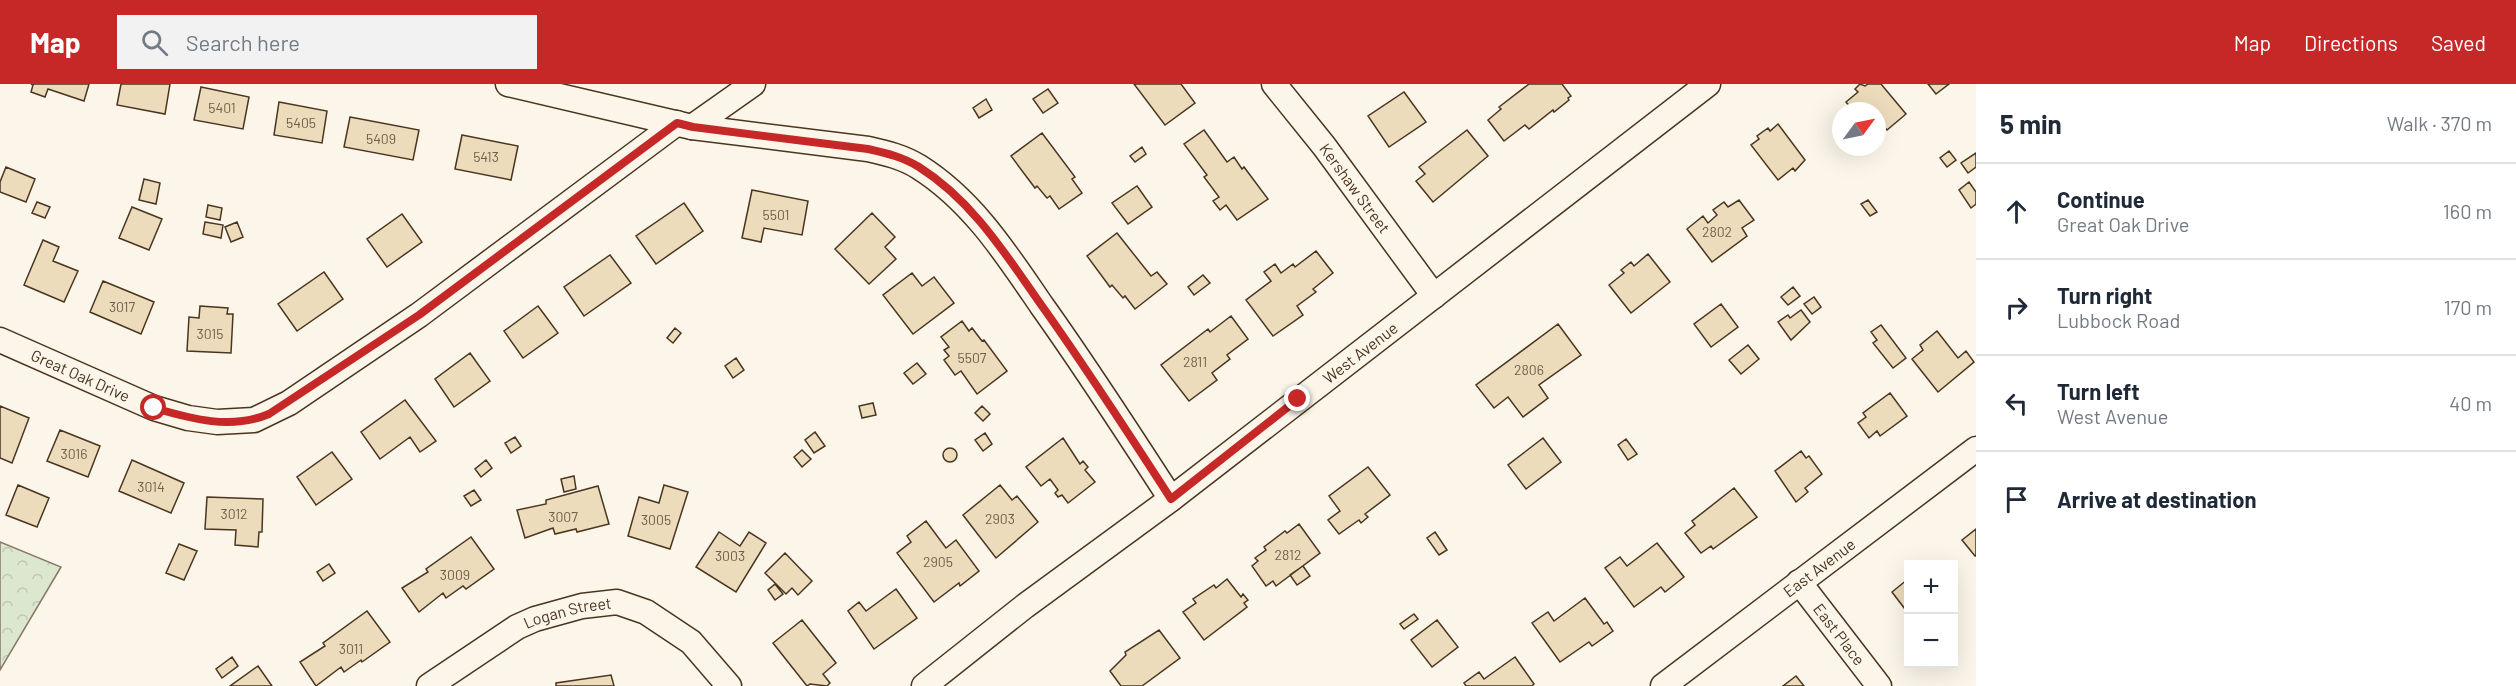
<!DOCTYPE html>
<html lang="en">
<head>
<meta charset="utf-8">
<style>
  :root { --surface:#fff; --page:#f2f2f3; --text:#1f2937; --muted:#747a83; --line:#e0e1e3; --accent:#c62828 }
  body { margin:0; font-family:Barlow,sans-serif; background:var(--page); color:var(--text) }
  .controls { position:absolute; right:18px; bottom:18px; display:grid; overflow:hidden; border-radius:0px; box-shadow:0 6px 24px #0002 }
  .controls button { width:54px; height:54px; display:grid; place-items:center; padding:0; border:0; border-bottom:2px solid var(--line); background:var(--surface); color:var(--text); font:30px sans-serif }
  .compass { position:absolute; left:1832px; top:18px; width:54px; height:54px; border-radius:50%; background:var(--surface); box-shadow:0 6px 24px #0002; rotate:57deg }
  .stop { position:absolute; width:18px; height:18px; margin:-14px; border:4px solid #c62828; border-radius:50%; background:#fff }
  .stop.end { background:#c62828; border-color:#fff; box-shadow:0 2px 6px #0008 }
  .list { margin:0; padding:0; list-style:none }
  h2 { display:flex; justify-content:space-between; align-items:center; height:78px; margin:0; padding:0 24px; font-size:26px }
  h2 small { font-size:20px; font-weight:400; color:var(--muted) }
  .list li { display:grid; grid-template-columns:39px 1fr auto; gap:18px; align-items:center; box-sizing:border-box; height:96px; padding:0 24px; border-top:2px solid var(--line) }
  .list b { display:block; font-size:22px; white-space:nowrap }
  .list p { margin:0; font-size:20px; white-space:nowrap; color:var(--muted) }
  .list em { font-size:20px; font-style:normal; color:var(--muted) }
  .icon { flex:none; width:33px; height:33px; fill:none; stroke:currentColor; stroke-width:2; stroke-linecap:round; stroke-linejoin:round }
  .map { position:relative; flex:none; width:1976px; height:602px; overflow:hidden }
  header { display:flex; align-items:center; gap:36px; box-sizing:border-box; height:84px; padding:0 30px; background:var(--accent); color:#fff }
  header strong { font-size:28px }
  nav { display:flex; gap:33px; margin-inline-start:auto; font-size:21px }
  .search { width:420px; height:54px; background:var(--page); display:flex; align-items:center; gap:15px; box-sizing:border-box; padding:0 21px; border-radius:0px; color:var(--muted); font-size:22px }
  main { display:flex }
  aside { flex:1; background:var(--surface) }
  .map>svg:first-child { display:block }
  .forest { fill:url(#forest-crowns); stroke:#887966; stroke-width:1.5 }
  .building { fill:#ecdcbc; stroke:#4a3520; stroke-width:1.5 }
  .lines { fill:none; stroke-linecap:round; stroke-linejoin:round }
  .minor-casing { stroke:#4a3520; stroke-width:27 }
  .minor { stroke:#fbf6e9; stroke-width:24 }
  .route { stroke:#c62828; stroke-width:8 }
  .labels { text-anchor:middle; stroke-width:4.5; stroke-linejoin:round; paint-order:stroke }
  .number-label { font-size:14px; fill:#725f47 }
  .street-label { font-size:16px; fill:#4a3520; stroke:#fbf6e9 }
</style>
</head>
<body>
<header>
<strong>Map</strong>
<div class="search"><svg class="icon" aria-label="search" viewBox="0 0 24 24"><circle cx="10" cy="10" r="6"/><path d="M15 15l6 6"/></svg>Search here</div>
<nav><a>Map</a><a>Directions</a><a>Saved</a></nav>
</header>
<main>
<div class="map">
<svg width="1976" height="602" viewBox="0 0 1976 602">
  <defs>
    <pattern id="forest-crowns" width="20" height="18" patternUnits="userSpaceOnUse" patternTransform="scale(1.5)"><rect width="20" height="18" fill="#dce7d0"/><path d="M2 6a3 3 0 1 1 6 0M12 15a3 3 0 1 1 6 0" fill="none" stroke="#bec7b2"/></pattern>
  </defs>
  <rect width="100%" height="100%" fill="#fbf6e9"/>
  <!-- forest -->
  <path class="forest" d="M0,458L61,483L0,586Z"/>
  <!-- building -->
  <path class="building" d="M31,0H89L84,17L48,5L45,13L31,8L33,1Z
    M121,0H170L165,30L117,21Z
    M1134,0H1181L1195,19L1165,41Z
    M1529,0H1562L1571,12L1568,14L1569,16L1554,28L1553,26L1529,45L1525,41L1504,57L1488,36L1501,25L1499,23Z
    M1860,0L1865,2L1868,0H1881L1906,30L1887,46L1877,35V27H1854L1846,18L1858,8L1855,5Z
    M1928,0H1949L1936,10Z
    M201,3L249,13L243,45L194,36Z
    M1048,5L1058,19L1043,29L1033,15Z
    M1404,8L1426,38L1389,63L1368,32Z
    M986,15L992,26L979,34L973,24Z
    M279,18L327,27L322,59L274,51Z
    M350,33L419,46L413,76L344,63Z
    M1778,40L1805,76L1795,87L1793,84L1778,96L1751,61L1759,55L1757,52L1768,44L1770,47Z
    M1204,46L1227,78L1234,73L1242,85L1244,83L1268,115L1237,136L1226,121L1220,126L1213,117L1219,113L1204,93L1207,91L1184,60Z
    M1467,46L1488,72L1433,118L1416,97L1425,90L1419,83Z
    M1042,49L1075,93L1072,95L1082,109L1059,125L1050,112L1047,114L1037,102L1035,104L1011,72Z
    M462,51L518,62L511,96L455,85Z
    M1142,63L1146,70L1135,78L1130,72Z
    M1949,67L1956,76L1947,83L1940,74Z
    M1976,69V83L1968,89L1961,79Z
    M6,83L35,95L26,118L0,108V98Z
    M144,95L160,99L156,120L139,116Z
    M1969,98L1976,108V120L1971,124L1959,106Z
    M1137,102L1152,123L1128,140L1112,119Z
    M752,106L808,117L802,151L764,144L761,158L742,154Z
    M1739,116L1754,136L1742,144L1747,152L1712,178L1687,145L1703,132L1708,139L1717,131L1713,126L1724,118L1728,123Z
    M1868,116L1877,128L1870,132L1861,120Z
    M37,118L50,123L45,134L32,129Z
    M684,119L703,147L656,180L636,152Z
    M208,121L222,124L220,136L206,133Z
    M132,123L162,135L149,166L119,154Z
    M872,129L895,153L885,163L896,175L869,200L835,165Z
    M402,130L422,158L387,183L367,155Z
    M205,138L223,141L221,154L203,150Z
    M237,138L243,153L231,158L225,143Z
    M1117,149L1151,192L1157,188L1167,200L1135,225L1125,212L1123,214L1112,201L1110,203L1087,172Z
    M43,156L59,163L53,177L78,187L64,218L24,201Z
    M1316,167L1333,189L1313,205L1316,208L1297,222L1303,231L1273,252L1246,216L1271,197L1264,188L1275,180L1281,189L1293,180L1295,183Z
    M1648,170L1670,198L1631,229L1609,201L1624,189L1621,186L1631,178L1634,182Z
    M610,171L631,199L584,232L564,203Z
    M324,188L343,215L297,247L278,220Z
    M912,189L922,202L934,193L954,219L913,250L883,211Z
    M1203,191L1210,199L1194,211L1188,203Z
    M103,197L154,218L141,250L90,228Z
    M1793,203L1800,212L1788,221L1781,213Z
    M1814,213L1821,223L1812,230L1804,220Z
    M1721,220L1738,243L1711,263L1694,240Z
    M200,222L228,224L227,230H233L231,269L187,267L189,233L199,234Z
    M538,222L558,249L523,274L504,247Z
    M1801,226L1810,238L1791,256L1778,238L1788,231L1790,234Z
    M1231,232L1248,255L1227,271L1230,275L1212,289L1217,296L1189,317L1161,281L1208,245L1210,248Z
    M962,237L969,247L972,244L982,257L984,256L1007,287L977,310L961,287L955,291L944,276L949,272L944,266L949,263L941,253Z
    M1558,240L1581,271L1539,301L1548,314L1523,333L1508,313L1494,324L1476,301Z
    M1881,241L1906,274L1893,284L1873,259L1877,256L1871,248Z
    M675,244L681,249L673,259L667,254Z
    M1937,247L1958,274L1966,267L1974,278L1938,308L1912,275L1923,266L1920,261Z
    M1748,261L1759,275L1741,290L1729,276Z
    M470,269L490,297L454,323L435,295Z
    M736,274L744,286L733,294L725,282Z
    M917,279L926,290L913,300L904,289Z
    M1890,309L1907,332L1880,352L1877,347L1869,354L1858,339L1866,333L1863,329Z
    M405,316L436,357L420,368L410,353L380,375L361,348Z
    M873,319L876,331L862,334L859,322Z
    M0,322L29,334L12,379L0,374Z
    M982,322L990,330L983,337L975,329Z
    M60,346L100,362L88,393L47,377Z
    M815,348L825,362L814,369L805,356Z
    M985,349L992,360L983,367L975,356Z
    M515,353L521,362L511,369L505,359Z
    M1063,354L1080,380L1083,377L1088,383L1085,386L1095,398L1068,419L1062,411L1058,413L1055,409L1058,406L1050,395L1041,402L1026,383Z
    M1543,354L1561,378L1526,405L1508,381Z
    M1626,355L1637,370L1628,376L1618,361Z
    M943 371a7 7 0 1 1 14 0a7 7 0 1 1-14 0Z
    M802,366L811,375L802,383L794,373Z
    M1801,367L1806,374L1809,372L1822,390L1805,404L1808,408L1796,418L1775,387Z
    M332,368L352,395L316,421L297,393Z
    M132,376L184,399L171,429L119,407Z
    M486,376L492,384L481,393L475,385Z
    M1368,383L1390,411L1365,430L1368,433L1361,439L1359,436L1339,450L1328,436L1340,427L1329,412Z
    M574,392L576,405L564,408L561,395Z
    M18,401L49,414L37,443L6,431Z
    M664,401L688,408L670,465L628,452L639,413L659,419Z
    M1000,401L1012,416L1017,412L1038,438L996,474L963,431Z
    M598,402L609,440L577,448L576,445L555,450L553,444L525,454L517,426L546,420V416Z
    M1734,404L1757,433L1713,465L1711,462L1701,469L1685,449L1695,441L1692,437Z
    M474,406L481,416L471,422L464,412Z
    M207,413L263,415L262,448H259L258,463L235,461L236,446L205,445Z
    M926,437L946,464L956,456L979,487L960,502L959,499L934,518L897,469L911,458L907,452Z
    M1299,440L1320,469L1276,502L1273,497L1266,502L1252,482L1258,477L1255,474L1266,466L1264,463L1285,447L1287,449Z
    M1976,445V472H1975L1962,456Z
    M719,448L740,462L749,448L766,459L736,508L696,483Z
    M1435,448L1447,466L1439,471L1427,454Z
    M471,453L494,485L466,505L463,502L446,514L443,509L419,528L402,504L428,488L426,485Z
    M1657,459L1684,493L1665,508L1661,503L1634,523L1605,484L1620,473L1627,482Z
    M179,460L197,467L184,496L166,489Z
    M785,469L812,497L798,511L792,504L786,510L765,489Z
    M329,480L335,489L323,497L317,488Z
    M1303,482L1310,492L1297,501L1290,491Z
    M1227,495L1241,513L1243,510L1248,516L1244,519L1247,523L1204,556L1183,528L1196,519L1193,515L1214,501L1216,504Z
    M1908,495V529L1892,508Z
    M775,500L783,510L775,516L768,506Z
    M896,505L917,534L874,565L848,527L859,518L866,527Z
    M1585,514L1604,540L1607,538L1613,547L1592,562L1589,558L1560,578L1532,539L1548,528L1554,537Z
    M367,527L390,558L362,578L361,576L344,588L341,583L316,602L300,578L325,562L323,559Z
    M1414,530L1418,535L1404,545L1400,540Z
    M802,536L836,579L823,590L830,599L827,602L810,600L807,602L773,559Z
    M1437,536L1458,563L1432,583L1411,556Z
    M1159,546L1180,574L1142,602H1121L1110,587L1126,571L1125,568Z
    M232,573L238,582L222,594L216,585Z
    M1515,573L1534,600L1532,602H1466L1464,599L1479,588L1484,595Z
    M258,582L272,602H230Z
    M611,591L614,602H556V599Z
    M1796,592L1804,602H1783Z"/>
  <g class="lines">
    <!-- minor casing -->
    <g class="minor-casing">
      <g id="minor">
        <path d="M508,0L692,43L868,65C886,69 903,73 919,83C973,117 1007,171 1042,222C1087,285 1129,350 1171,415"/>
        <path id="s1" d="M1274,0L1324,62L1434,212"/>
        <path d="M692,43L753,0"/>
        <path id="s2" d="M0,256L154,324L188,334L217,338L254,336L289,319L419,231L677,39"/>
        <path id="s3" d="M1799,498L1879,602"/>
        <path id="s4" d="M429,602L517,543L535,535L582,522L617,518L646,528L691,558L729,602"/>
        <path id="s5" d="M924,602L1025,522L1171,415L1708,0"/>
        <path id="s6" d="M1663,602L1976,365"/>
      </g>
    </g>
    <!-- minor -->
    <use href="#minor" class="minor"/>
  </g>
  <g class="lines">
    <!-- route -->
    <path class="route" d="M154,324C192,335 231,346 269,330L419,231L677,39L693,43L868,65C886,69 903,73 919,83C973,117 1006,171 1042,222C1087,285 1129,350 1171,415L1298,315"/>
  </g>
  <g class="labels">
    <!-- number labels -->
    <g class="number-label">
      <text x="222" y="29">5401</text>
      <text x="301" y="44">5405</text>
      <text x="381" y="60">5409</text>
      <text x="486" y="78">5413</text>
      <text x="776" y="136">5501</text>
      <text x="1717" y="153">2802</text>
      <text x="122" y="228">3017</text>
      <text x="210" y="255">3015</text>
      <text x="972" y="279">5507</text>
      <text x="1195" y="283">2811</text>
      <text x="1529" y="291">2806</text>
      <text x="74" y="375">3016</text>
      <text x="151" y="408">3014</text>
      <text x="234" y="435">3012</text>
      <text x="563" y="438">3007</text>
      <text x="1000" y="440">2903</text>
      <text x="656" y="441">3005</text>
      <text x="1288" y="476">2812</text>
      <text x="730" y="477">3003</text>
      <text x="938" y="483">2905</text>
      <text x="455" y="496">3009</text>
      <text x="351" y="570">3011</text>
    </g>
    <!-- street labels -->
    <g class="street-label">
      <text dy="6" stroke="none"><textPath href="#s1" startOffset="132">Kershaw Street</textPath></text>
      <text dy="6" stroke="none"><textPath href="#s5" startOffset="549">West Avenue</textPath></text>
      <text dy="6" stroke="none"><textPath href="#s2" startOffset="88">Great Oak Drive</textPath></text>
      <text dy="6" stroke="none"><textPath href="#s6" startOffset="196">East Avenue</textPath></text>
      <text dy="6" stroke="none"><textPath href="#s4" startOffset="159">Logan Street</textPath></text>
      <text dy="6" stroke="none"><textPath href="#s3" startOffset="66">East Place</textPath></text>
    </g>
  </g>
</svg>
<div class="controls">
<button>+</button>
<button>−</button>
</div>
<svg class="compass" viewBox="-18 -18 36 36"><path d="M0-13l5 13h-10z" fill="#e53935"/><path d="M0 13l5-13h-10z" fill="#747a83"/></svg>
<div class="stop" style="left:154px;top:324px"></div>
<div class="stop end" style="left:1298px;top:315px"></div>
</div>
<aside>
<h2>5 min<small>Walk · 370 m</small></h2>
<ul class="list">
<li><svg class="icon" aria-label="ahead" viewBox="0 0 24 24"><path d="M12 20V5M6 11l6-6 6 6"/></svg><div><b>Continue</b><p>Great Oak Drive</p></div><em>160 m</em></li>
<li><svg class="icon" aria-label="right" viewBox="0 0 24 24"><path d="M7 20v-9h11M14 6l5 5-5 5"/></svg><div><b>Turn right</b><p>Lubbock Road</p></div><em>170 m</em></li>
<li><svg class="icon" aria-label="left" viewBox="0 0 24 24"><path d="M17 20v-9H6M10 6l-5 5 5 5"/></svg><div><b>Turn left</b><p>West Avenue</p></div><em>40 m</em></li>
<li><svg class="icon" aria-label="arrive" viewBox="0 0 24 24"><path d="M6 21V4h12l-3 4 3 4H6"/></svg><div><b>Arrive at destination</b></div></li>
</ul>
</aside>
</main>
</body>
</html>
